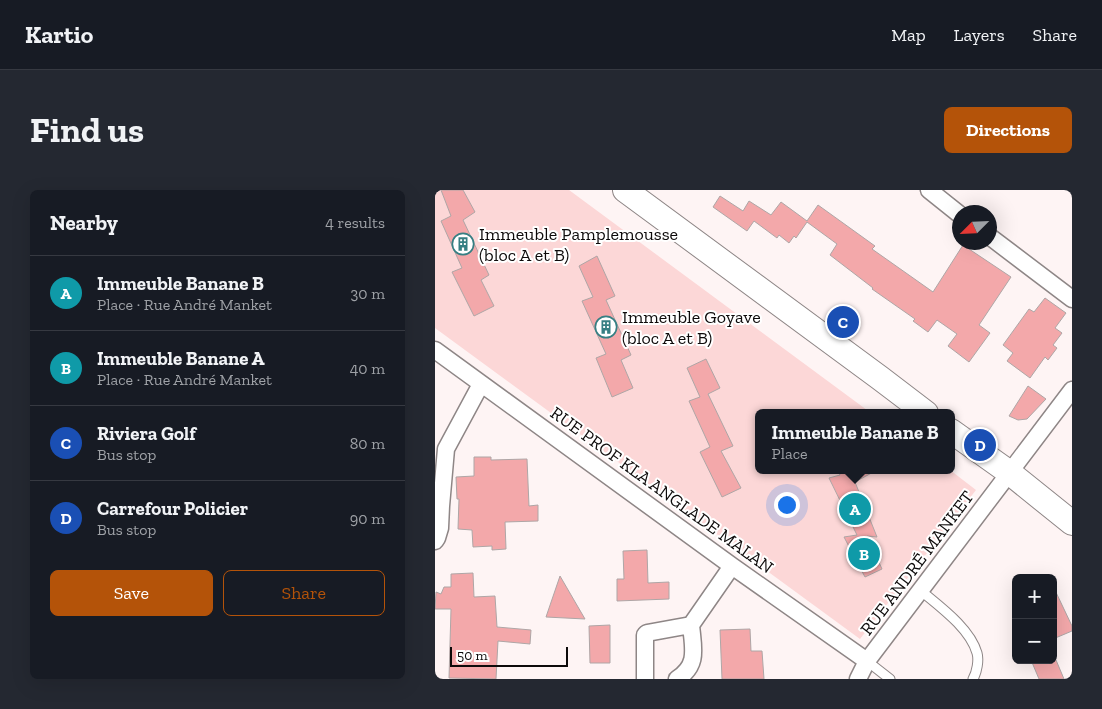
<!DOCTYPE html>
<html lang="en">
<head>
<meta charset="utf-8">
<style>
  :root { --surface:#171b24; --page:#242831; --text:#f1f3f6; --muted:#9ea1a6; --line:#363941; --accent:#b45309 }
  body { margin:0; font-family:"Zilla Slab",serif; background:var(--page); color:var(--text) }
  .controls { position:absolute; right:15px; bottom:15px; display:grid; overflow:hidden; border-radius:8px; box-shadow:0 5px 20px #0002 }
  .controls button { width:45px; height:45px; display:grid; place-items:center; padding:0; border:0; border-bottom:1px solid var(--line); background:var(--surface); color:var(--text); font:25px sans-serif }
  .compass { position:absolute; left:517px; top:15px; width:45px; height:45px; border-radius:50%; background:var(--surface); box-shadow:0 5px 20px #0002; rotate:246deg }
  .scale { position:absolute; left:15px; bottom:12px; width:118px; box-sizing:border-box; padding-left:5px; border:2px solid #0d0a0a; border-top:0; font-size:14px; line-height:18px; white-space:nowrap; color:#0d0a0a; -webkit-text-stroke:4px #fff; paint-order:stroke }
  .you { position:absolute; left:351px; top:314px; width:18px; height:18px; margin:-12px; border:4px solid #fff; border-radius:50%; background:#1a73e8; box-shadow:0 0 0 8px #1a73e833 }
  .badge { display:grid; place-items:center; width:32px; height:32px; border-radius:50%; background:var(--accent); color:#fff; font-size:16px; font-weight:700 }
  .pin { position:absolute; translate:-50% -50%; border:2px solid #fff; box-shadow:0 1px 5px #0006 }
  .popup { position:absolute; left:320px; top:219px; width:200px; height:65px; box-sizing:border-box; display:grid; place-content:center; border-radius:8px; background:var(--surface); filter:drop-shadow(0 1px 4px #0005); font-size:16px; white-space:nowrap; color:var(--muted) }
  .popup b { font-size:19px; color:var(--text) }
  .popup::after { content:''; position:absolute; left:50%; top:100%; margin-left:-10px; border:10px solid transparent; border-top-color:var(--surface) }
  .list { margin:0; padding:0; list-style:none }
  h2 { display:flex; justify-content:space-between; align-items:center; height:65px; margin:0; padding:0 20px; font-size:21px }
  h2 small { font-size:16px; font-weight:400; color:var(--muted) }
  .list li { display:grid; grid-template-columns:32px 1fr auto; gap:15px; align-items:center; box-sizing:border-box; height:75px; padding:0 20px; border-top:1px solid var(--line) }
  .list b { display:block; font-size:19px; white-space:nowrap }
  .list p { margin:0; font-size:16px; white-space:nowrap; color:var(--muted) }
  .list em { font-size:16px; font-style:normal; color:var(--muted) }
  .actions { display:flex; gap:10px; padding:15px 20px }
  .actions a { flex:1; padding:11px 0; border:1px solid var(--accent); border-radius:8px; text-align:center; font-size:18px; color:var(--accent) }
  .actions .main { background:var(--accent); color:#fff }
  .map { position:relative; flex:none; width:637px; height:489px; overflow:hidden; border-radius:8px }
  header { display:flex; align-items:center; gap:30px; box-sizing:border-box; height:70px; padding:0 25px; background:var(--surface); border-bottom:1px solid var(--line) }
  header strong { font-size:24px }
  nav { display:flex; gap:28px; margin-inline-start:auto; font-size:18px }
  .intro { display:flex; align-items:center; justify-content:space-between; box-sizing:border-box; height:120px; padding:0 30px }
  h1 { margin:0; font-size:35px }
  .button { padding:12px 22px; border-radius:8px; background:var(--accent); color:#fff; font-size:18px; font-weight:700 }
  main { display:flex; gap:30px; padding:0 30px }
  aside { flex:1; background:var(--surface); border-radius:8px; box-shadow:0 5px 20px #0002 }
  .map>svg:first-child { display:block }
  .green { fill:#fcd7d7 }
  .building { fill:#f3a8aa; stroke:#aea6a6 }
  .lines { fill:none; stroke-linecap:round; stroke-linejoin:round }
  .lane-casing { stroke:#8e8686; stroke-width:11 }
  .street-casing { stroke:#8e8686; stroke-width:19 }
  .secondary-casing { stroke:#8e8686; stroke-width:26 }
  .lane { stroke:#fff; stroke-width:9 }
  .street { stroke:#fff; stroke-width:16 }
  .secondary { stroke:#fff; stroke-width:24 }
  .labels { text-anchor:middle; stroke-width:4; stroke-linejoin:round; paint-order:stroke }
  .poi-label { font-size:18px; fill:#0d0a0a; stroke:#fff; text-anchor:start }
  .street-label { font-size:18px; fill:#0d0a0a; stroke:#fff }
</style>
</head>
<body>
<header>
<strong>Kartio</strong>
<nav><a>Map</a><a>Layers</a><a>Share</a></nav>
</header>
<div class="intro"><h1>Find us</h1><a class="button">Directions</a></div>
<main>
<aside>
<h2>Nearby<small>4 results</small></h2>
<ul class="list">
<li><span class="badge" style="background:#0f9aa8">A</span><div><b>Immeuble Banane B</b><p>Place · Rue André Manket</p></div><em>30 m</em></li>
<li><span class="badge" style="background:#0f9aa8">B</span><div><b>Immeuble Banane A</b><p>Place · Rue André Manket</p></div><em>40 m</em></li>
<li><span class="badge" style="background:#1a4fb4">C</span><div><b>Riviera Golf</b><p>Bus stop</p></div><em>80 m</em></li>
<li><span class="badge" style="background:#1a4fb4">D</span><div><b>Carrefour Policier</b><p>Bus stop</p></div><em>90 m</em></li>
</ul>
<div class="actions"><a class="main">Save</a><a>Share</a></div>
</aside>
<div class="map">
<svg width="637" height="489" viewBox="0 0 637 489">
  <rect width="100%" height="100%" fill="#fef4f4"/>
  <!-- green -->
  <path class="green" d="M0,0H134L436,223H324V280H515L541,300L425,449L0,138Z"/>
  <!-- building -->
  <path class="building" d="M6,0H28L40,22L28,30L54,85L46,90L59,116L39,126L17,82L27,78L6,31L16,26Z
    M285,6L308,21L314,11L336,25L346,12L372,31L383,15L440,56L437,59L498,102L528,55L576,87L544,135L555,143L534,172L513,156L522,144L502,130L493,142L478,131L480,129L437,99L438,98L395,65L402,54L372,32L361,48L359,46L354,53L344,45L342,48L319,31L312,41L278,17Z
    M162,66L180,106L171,110L196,165L186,170L198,198L177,207L161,168L171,164L147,111L158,107L144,76Z
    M610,108L631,123L620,138L627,143L618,155L622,158L613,170L610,167L595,188L572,171L578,163L568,155L594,119L599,122Z
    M271,169L285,198L273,204L298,256L286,261L306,298L287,307L265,262L275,257L254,211L265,207L252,178Z
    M593,196L611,209L592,229L583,230L574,226Z
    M39,267H56V270L92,269L94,316L103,315V331L70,332L71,359L57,360V356L38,357L37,340L23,339L24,309H22L21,287L39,286Z
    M403,280H442L420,292L442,347L432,346L447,379L430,387L409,347L422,345L394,288L405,285Z
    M212,360L213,393L234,392V409L182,411V389H189L188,361Z
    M38,383L39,407L60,406L62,437L96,440L95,454L63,451L61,489L14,488L16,419H0L1,402L6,404L9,397H16V384Z
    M125,386L150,429L111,427Z
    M618,396L637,436V441L618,449Z
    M175,435V473H155L154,436Z
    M315,439L316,461H327L329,489H287L285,440Z
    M596,470H621L629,489H604Z"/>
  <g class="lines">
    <!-- lane casing -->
    <g class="lane-casing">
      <path id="lane" d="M485,400C504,416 535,438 542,463C544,470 542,482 538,489
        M432,471L455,489"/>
    </g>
    <!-- street casing -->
    <g class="street-casing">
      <path id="street" d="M494,0L524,24
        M554,46L637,109
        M0,160L297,376L432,471
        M0,351L2,348L5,338L6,316L11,259L46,194
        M210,489V445L212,443L256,435
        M242,489C264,475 258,458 256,435L297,376
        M423,489L432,471L637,200"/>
    </g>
    <!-- secondary casing -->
    <g class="secondary-casing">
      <path id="secondary" d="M190,0L445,188L491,223
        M516,241L575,283L637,333"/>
    </g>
    <!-- lane -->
    <use href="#lane" class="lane"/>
    <!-- street -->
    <use href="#street" class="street"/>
    <!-- secondary -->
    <use href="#secondary" class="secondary"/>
  </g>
  <!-- icons -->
  <defs>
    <g id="building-ring" transform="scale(1.125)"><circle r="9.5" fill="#fff" stroke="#367f83" stroke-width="1.5"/><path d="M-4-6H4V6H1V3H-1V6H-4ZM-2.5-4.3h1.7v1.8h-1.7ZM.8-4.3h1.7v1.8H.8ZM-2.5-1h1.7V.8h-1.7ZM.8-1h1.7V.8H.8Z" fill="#367f83"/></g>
  </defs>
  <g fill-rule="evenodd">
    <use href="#building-ring" x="28" y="54"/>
    <use href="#building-ring" x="171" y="137"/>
  </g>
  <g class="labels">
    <!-- poi labels -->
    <g class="poi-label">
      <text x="44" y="50">Immeuble Pamplemousse<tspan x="44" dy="21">(bloc A et B)</tspan></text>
      <text x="187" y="133">Immeuble Goyave<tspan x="187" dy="21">(bloc A et B)</tspan></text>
    </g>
    <!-- street labels -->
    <g class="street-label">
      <text transform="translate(227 300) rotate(36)" y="6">RUE PROF KLA ANGLADE MALAN</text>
      <text transform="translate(482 373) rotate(-53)" y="6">RUE ANDRÉ MANKET</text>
    </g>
  </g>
</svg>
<div class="controls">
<button>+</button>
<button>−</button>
</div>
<svg class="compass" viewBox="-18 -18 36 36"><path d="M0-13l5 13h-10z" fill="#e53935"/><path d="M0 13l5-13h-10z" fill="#9ea1a6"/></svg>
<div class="scale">50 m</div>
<div class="you"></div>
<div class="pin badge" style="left:420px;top:319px;background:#0f9aa8">A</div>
<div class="popup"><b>Immeuble Banane B</b>Place</div>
<div class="pin badge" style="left:429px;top:364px;background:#0f9aa8">B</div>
<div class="pin badge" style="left:408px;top:132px;background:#1a4fb4">C</div>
<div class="pin badge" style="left:545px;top:255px;background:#1a4fb4">D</div>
</div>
</main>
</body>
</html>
